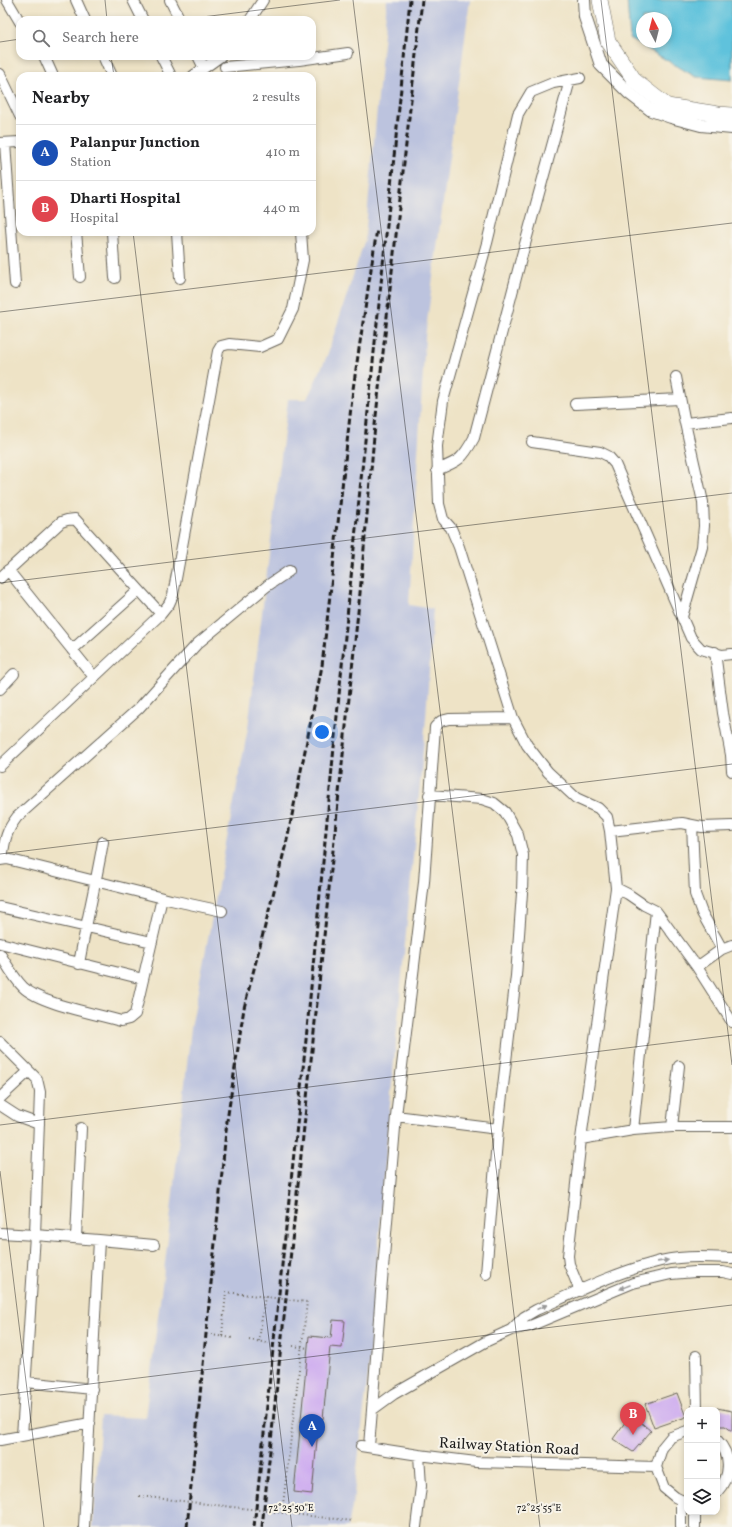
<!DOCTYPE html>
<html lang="en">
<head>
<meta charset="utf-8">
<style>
  :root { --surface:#fff; --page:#f2f2f2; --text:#202124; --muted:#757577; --line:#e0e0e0; --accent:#2563eb }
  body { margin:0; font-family:Vollkorn,serif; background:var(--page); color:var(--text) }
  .controls { position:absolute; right:12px; bottom:12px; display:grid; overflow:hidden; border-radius:8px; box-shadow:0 2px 6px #0003 }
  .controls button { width:36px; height:36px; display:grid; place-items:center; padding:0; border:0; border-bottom:1px solid var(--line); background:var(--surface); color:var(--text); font:20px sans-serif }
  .compass { position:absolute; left:636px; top:12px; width:36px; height:36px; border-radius:50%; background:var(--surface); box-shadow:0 2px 6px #0003; rotate:353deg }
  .you { position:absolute; left:322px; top:732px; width:14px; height:14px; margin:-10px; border:3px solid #fff; border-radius:50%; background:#1a73e8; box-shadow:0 0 0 6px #1a73e833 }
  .badge { display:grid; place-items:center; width:26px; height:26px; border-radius:50%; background:var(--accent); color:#fff; font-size:13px; font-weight:700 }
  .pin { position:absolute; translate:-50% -33px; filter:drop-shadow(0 1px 2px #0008) }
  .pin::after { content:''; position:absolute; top:21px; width:14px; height:12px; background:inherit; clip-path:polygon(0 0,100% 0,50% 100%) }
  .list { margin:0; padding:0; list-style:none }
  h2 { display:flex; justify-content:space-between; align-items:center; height:52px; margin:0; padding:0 16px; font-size:17px }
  h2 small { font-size:13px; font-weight:400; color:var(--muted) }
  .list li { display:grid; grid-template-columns:26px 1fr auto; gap:12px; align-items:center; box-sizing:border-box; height:56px; padding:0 16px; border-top:1px solid var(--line) }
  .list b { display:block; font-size:15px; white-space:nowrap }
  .list p { margin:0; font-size:13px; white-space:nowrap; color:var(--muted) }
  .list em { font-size:13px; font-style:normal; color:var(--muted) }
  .icon { flex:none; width:22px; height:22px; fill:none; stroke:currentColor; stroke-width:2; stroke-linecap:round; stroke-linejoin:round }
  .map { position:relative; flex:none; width:732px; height:1527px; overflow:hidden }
  .search { position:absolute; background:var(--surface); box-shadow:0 2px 6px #0003; left:16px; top:16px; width:300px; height:44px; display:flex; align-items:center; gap:10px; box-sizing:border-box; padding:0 14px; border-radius:12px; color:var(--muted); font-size:15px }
  .panel { position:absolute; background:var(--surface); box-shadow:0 2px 6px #0003; left:16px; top:72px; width:300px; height:164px; border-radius:12px }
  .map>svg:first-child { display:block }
  .industrial { fill:#bcc3de }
  .water { fill:#5ec2dc; stroke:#3d6f7c; fill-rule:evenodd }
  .building { fill:#cba7f0 }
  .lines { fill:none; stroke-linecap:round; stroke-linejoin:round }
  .minor-casing { stroke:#666258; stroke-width:12 }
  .tertiary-casing { stroke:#666258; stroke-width:14 }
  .primary-casing { stroke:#666258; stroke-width:16 }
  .path { stroke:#666258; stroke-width:2; stroke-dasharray:1 3; stroke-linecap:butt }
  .minor { stroke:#fff; stroke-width:10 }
  .tertiary { stroke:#fff; stroke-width:12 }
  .primary { stroke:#fff; stroke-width:15 }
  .rail { stroke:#1c1c1c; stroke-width:3; stroke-dasharray:6 3; stroke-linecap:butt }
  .path-bridge { stroke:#666258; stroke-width:2; stroke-dasharray:1 3; stroke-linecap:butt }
  .oneway { fill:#999 }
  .ticks { fill:none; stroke:#1c1c1c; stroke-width:1; stroke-opacity:0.45 }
  .labels { text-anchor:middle; stroke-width:4; stroke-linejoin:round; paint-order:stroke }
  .street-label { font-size:15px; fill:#1c1c1c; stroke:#f7f3e8 }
  .ticks-label { font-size:10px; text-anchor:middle; fill:#1c1c1c; stroke:#f7f3e8; stroke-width:4; stroke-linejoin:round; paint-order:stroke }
</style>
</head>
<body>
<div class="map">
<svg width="732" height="1527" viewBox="0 0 732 1527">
  <rect width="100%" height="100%" fill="#f7f3e8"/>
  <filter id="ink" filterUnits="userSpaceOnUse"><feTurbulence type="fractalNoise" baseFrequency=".025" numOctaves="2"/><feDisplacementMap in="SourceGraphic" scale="8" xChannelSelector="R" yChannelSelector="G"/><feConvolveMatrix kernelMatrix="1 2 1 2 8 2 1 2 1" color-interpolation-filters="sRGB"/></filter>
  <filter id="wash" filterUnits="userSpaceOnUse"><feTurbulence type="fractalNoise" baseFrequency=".012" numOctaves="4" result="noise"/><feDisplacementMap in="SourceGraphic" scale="16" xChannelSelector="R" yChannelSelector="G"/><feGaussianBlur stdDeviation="0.9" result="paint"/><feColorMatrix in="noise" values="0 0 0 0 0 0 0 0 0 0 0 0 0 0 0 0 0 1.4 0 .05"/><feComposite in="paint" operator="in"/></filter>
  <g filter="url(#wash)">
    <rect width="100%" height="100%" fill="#eee3c6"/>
    <!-- industrial -->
    <path class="industrial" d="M387,0H470L425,337L409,605L433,609L426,718L390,1104L368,1375L353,1502L348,1527H93L101,1416L145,1418L168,1239L191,1028L248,728L288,399H307L327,356L365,239Z"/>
    <!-- water -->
    <path class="water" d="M627,0H732V80L696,77L630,39ZM642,18H666V42H642Z"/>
    <g id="blocks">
      <!-- building -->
      <path class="building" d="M333,1320L345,1321L342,1348L330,1347L323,1419L319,1418L312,1494L294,1492L309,1336L331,1338Z
        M677,1393L686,1417L654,1428L645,1404Z
        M717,1408L732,1411V1431L725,1426H717Z
        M631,1414L651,1431L633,1452L613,1439Z"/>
    </g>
  </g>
  <g filter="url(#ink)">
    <use href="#blocks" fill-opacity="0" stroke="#666258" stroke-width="1"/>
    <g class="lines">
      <!-- minor casing -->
      <g class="minor-casing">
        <path id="minor" d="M7,0L20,22
          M76,0L85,20
          M133,0L143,20
          M170,0L180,20
          M250,20L263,0
          M44,56L53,76
          M103,56L112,76
          M161,56L171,76
          M198,56L204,68
          M225,67L299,60L348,53
          M0,74L20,116
          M193,76L221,56
          M580,78L553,83L531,92L518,114L487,243L443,401L437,446L439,504L443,519L451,528L459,547L513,718L527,745L548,772L576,798L598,808L607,817L610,831L616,888
          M0,143L20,142
          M5,143L15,284
          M76,232L80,277
          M112,232L115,278
          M177,232L180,278
          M676,377L685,423L703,502L704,526L702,547L682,617
          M575,404L680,399
          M685,423L732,418
          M532,442L600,452L608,456L615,464L691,638L701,649L722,655L732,654
          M437,470C459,461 462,460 474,438L522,255L570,80
          M8,570L94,677
          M0,578L61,522L67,520L75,519L161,614
          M72,650L139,590
          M715,652L723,713L731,755L732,771
          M0,689L14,674
          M0,766L161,614L169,604L173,595L218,351L221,346L229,344L260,347L278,339L293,309L303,260L301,232
          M429,795L482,799L494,803L505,812L518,835L523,855L522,893L516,976L498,1129L486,1274
          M692,825L695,894L702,913L722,949
          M610,831L682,823L702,827L732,826
          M2,859C5,840 5,833 17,817L139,708L197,644L267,586L289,571
          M0,860L7,859L171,900L222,911
          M0,907L152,942
          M0,943L143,979
          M0,954C7,965 14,978 23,987C40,1004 97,1014 121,1021L129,1019L135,1014L162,898
          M79,964C86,923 96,883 103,842
          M697,967L722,949L732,945
          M0,1042L37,1079L40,1092L35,1235L99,1240L84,1527
          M0,1098L29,1071
          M0,1105L17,1116L39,1124
          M396,1116L498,1129
          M672,1127L679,1066
          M633,1130L656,911
          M581,1139L633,1130L672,1127H732
          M0,1233L35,1235L22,1436
          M76,1238L81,1128
          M99,1240L154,1245
          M580,1291L569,1264L568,1256L581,1139L616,888L628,894L644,905L656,911L697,967L732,1022
          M511,1330L524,1317L536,1310C574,1293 612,1274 653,1263C678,1255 706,1257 732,1258
          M696,1356L697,1410
          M26,1382L92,1389
          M372,1410L381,1292L396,1116L424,882L435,727L441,721L449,719L513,718
          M687,1431L671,1437L662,1448L656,1467L664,1488L675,1497L681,1500L687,1501
          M0,1440L90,1423
          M717,1440C732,1455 731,1477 717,1492
          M361,1446L419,1455L476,1462L656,1467
          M369,1446L372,1410L394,1394L487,1341L511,1330L530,1326L633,1283L671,1274L695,1272H723L732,1274
          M416,1527L421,1486L419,1455
          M681,1527V1500
          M695,1527V1512"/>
      </g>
      <!-- tertiary casing -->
      <g class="tertiary-casing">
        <path id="tertiary" d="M584,0L585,17L601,65L629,93L651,110L671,117L701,125L732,128"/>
      </g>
      <!-- primary casing -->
      <g class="primary-casing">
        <path id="primary" d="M600,0L608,41L635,81L667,106L718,114L732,115"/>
      </g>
      <!-- path -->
      <path class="path" d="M211,1335L233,1338
        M222,1336L226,1292
        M249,1340L269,1343
        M259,1341L265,1296
        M293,1346L308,1348
        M282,1513L307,1302"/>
      <!-- minor -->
      <use href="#minor" class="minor"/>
      <!-- tertiary -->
      <use href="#tertiary" class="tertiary"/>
      <!-- primary -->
      <use href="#primary" class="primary"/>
      <!-- rail -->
      <path class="rail" d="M187,1527L227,1121L244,1008L287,840L322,666L353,389L377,229
        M254,1527L305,1050L339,695L410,0
        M262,1527L360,593L375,425L422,0"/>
      <!-- path-bridge -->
      <path class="path-bridge" d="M226,1292L307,1302
        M139,1496L353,1521"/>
    </g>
    <!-- one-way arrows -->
    <defs><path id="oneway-solid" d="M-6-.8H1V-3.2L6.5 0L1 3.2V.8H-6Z"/></defs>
    <g class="oneway">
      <use href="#oneway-solid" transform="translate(663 1261) rotate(-8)"/>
      <use href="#oneway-solid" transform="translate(625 1287) rotate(158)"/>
      <use href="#oneway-solid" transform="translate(542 1307) rotate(-24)"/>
    </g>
  </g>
  <!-- ticks -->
  <path class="ticks" d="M105,0L107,20M353,0L540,1527M601,0L732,1065M178,20L340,0M0,42L20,39M111,56L114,76M133,232L292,1527M0,312L732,223M0,583L732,493M0,854L732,764M0,1125L732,1035M0,1171L44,1527M0,1395L732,1305"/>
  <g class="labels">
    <!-- street labels -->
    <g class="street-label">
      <text transform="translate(509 1446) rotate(3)" y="5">Railway Station Road</text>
    </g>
  </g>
  <g class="ticks-label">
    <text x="291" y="1511">72°25'50"E</text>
    <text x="539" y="1511">72°25'55"E</text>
  </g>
</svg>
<div class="controls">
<button>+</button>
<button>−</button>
<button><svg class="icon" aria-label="layers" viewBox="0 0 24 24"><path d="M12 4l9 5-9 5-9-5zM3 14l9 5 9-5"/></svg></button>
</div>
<svg class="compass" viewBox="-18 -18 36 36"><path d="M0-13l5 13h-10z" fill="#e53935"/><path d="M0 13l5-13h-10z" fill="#757577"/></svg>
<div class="you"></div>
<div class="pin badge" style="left:312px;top:1447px;background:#1a4fb4">A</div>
<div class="pin badge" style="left:633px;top:1435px;background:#e0444e">B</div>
<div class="search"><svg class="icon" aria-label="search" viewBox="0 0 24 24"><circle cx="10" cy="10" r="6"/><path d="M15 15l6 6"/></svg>Search here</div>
<section class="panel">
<h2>Nearby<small>2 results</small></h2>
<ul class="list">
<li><span class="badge" style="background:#1a4fb4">A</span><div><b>Palanpur Junction</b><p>Station</p></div><em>410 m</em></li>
<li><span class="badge" style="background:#e0444e">B</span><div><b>Dharti Hospital</b><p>Hospital</p></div><em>440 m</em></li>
</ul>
</section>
</div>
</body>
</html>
